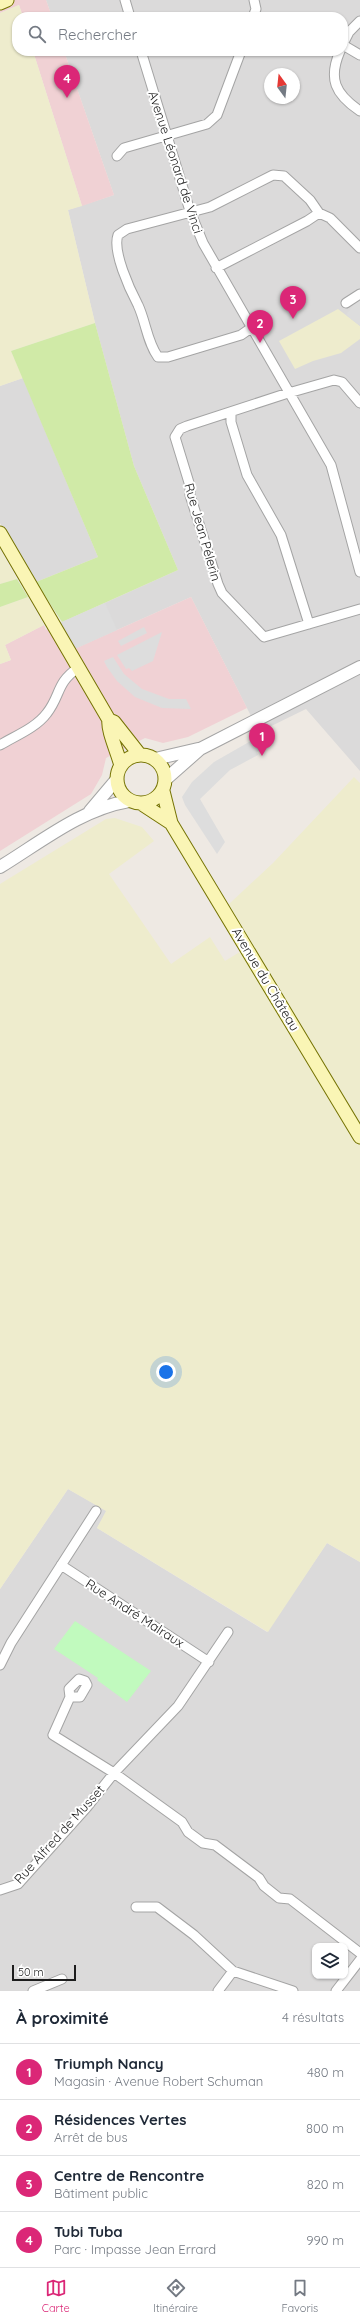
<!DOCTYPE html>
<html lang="fr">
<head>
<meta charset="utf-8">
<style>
  :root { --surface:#fff; --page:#f6f6f7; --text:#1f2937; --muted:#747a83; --line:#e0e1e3; --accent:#db2777 }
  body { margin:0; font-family:Quicksand,sans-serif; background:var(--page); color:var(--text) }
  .controls { position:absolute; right:12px; bottom:12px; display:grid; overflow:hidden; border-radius:8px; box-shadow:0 1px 3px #0004 }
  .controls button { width:36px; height:36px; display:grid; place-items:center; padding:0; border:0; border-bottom:1px solid var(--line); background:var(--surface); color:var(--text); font:20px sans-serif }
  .compass { position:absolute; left:264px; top:68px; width:36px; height:36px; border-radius:50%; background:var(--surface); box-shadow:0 1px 3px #0004; rotate:345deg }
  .scale { position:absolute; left:12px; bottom:10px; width:64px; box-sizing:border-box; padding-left:4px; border:2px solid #1d1d1d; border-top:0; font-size:11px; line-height:14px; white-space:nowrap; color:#1d1d1d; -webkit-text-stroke:3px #fff; paint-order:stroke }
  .you { position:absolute; left:166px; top:1372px; width:14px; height:14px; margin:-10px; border:3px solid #fff; border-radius:50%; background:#1a73e8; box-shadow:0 0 0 6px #1a73e833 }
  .badge { display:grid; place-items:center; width:26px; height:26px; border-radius:50%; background:var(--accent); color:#fff; font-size:13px; font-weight:700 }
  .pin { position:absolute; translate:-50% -33px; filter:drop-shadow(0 1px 2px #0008) }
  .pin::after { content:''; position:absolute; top:21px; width:14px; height:12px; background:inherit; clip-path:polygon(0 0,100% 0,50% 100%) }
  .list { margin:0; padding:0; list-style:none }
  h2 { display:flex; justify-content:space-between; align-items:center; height:52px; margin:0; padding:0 16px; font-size:17px }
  h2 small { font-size:13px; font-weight:400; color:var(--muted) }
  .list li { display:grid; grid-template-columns:26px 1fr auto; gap:12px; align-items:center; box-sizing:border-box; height:56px; padding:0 16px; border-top:1px solid var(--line) }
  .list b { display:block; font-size:15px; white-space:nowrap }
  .list p { margin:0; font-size:13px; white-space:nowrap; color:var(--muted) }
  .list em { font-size:13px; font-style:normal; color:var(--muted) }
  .icon { flex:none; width:22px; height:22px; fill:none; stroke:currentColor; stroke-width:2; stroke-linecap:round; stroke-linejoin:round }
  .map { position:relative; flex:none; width:360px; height:1991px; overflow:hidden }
  .search { position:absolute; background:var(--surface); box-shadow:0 1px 3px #0004; left:12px; right:12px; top:12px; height:44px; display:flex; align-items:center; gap:10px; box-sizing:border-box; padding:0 14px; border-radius:16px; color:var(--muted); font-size:15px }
  .sheet { height:276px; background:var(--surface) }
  nav { display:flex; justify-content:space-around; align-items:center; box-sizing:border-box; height:56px; border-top:1px solid var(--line); background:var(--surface); font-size:11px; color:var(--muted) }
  nav a { display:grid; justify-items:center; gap:2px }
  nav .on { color:var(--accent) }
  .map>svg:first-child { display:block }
  .residential { fill:#dbdada; fill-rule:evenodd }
  .commercial { fill:#f0d1d4 }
  .farmland { fill:#eeeccd }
  .grass { fill:#d0eaa7 }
  .park { fill:#c1fabe }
  .parking { fill:#ddd }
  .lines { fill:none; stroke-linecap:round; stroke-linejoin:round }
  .minor-casing { stroke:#a4a4a4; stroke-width:11 }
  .tertiary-casing { stroke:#a4a4a4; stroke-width:14 }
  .secondary-casing { stroke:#757303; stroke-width:15 }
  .minor { stroke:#fff; stroke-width:9 }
  .tertiary { stroke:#fff; stroke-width:12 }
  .secondary { stroke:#faf5b5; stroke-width:13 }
  .labels { text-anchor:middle; stroke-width:4; stroke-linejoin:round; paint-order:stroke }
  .street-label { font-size:13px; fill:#1d1d1d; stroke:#fff }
</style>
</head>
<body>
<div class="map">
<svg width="360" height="1991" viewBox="0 0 360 1991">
  <rect width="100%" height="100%" fill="#eee9e3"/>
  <!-- residential -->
  <path class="residential" d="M46,0H360V771L306,709L259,732L191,597L63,654L49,628L178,570L134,466L95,323L68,210L114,195L64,51H343V17H52ZM270,74H294V98H270Z
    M23,378L98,557L36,582L0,523V386Z
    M68,1489L107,1511L97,1528L267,1632L327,1543L360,1562V1991H0V1589ZM315,1946H345V1976H315Z"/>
  <!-- commercial -->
  <path class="commercial" d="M0,0H46L52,17H23L19,5L0,13Z
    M33,51H64L114,195L82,206Z
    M191,597L247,708L188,737L163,743L145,738L106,758L102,775L91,794L0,851V664L11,660L5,645L44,625L46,630L49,628L63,654Z"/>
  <!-- farmland -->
  <path class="farmland" d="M19,5L23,17H17V51H33L82,206L68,210L95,323L11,351L23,378L0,386V13Z
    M338,309L360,326V339L341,353L313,361L295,369L279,341Z
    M0,549L17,579L0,584Z
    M28,597L44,625L5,645L11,660L0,664V607Z
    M354,777L360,783V1562L327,1543L268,1632L97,1528L106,1511L68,1489L0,1589V884L106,819L115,818L142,827L154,841L109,874L171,964L210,937L225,961L251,945L228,905L273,863Z"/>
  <!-- grass -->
  <path class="grass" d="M95,323L134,466L178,570L62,622L36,582L98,557L11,351Z
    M17,579L28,597L0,607V584Z"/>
  <!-- park -->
  <path class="park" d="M75,1621L151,1671L127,1702L97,1680L98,1678L54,1649Z"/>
  <!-- parking -->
  <path class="parking" d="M358,299L360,301V326L346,315Z
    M105,603L117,630L77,648L62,622Z
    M144,627L147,633L121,646L118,641Z
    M162,632L153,661L132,671L129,668L126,669L117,655Z
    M113,657L124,674L142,689L169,699H186L191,709L162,708L135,697L117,681L107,667L104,661Z
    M268,731L274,743L257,752L258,755L230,770L200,799L225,842L217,854L185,805L182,797L192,782L214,762Z"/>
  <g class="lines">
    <!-- minor casing -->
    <g class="minor-casing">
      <path id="minor" d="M125,0L130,17
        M253,17L256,9L254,0
        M343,44L349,32L360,21
        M343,45L360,55
        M141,51L190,211L203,243L331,465L360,572
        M340,51C328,79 335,94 360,111
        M117,156L124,148L207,124L217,115L241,51
        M216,268L307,221L319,213
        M346,303L360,294
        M251,328L241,335L168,357H158C147,342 146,322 138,305C130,290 112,251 118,235L127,229L210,207L273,175L284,176L310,200L319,213L330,218L360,248
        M360,403L342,382L334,380L285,394L187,426L180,429L175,437L190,486V495L218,584L222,593L264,637L360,609
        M231,412V422L247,475L281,535L309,624
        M0,745C15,736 36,728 47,713C61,695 56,683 78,668
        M61,1565L209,1662
        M0,1665L11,1643L96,1511
        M70,1697H80L87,1685L85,1681L79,1679L69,1689L70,1697L53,1735L114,1773L182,1822L188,1832L203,1843L215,1845L259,1878L264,1886L279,1898L290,1899L360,1953
        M0,1890L18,1884L87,1807L114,1773L178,1706L228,1632
        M136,1907H157L194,1935L233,1971
        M33,1991L62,1979
        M218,1991L233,1971L293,1991
        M336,1991L360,1960"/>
    </g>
    <!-- tertiary casing -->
    <g class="tertiary-casing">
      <path id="tertiary" d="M155,759L198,749
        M166,779L200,749L360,667
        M90,811L117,779
        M0,867C41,842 81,809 129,801"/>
    </g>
    <!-- secondary casing -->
    <g class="secondary-casing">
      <path id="secondary" d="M0,3L7,0
        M0,533L109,720L114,722L140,755
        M109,720C107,730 118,753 121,766
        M117 779a24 24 0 1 1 48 0a24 24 0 1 1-48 0Z
        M163,791L171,823L360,1137
        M142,804L171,823"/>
    </g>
    <!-- minor -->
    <use href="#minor" class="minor"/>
    <!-- tertiary -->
    <use href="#tertiary" class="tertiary"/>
    <!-- secondary -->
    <use href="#secondary" class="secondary"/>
  </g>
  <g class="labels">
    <!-- street labels -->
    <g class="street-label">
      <text transform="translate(176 162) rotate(72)" y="5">Avenue Léonard de Vinci</text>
      <text transform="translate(203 532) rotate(74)" y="5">Rue Jean Pélerin</text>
      <text transform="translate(266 979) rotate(59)" y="5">Avenue du Château</text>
      <text transform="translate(135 1613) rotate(33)" y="5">Rue André Malraux</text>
      <text transform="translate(59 1834) rotate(-48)" y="5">Rue Alfred de Musset</text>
    </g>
  </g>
</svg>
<div class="controls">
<button><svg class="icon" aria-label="layers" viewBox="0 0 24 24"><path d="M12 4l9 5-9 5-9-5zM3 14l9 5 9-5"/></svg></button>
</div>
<svg class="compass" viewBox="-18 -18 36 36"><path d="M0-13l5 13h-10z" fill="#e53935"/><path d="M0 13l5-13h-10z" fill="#747a83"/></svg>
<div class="scale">50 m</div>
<div class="you"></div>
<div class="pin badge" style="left:262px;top:756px">1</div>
<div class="pin badge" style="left:260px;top:343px">2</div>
<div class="pin badge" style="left:293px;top:319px">3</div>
<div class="pin badge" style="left:67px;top:98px">4</div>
<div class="search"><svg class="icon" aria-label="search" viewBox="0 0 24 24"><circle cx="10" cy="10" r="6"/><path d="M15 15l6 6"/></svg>Rechercher</div>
</div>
<section class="sheet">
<h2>À proximité<small>4 résultats</small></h2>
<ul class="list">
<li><span class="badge">1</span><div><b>Triumph Nancy</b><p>Magasin · Avenue Robert Schuman</p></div><em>480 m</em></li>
<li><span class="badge">2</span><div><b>Résidences Vertes</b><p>Arrêt de bus</p></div><em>800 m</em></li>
<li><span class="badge">3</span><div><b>Centre de Rencontre</b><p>Bâtiment public</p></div><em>820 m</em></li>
<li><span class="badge">4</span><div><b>Tubi Tuba</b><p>Parc · Impasse Jean Errard</p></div><em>990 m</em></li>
</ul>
</section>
<nav>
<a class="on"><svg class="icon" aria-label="map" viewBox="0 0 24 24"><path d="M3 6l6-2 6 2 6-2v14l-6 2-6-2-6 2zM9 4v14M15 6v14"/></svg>Carte</a>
<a><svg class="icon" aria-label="directions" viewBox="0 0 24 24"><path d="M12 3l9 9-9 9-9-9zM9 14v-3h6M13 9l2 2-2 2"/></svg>Itinéraire</a>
<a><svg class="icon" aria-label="saved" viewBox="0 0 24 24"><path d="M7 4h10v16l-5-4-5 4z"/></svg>Favoris</a>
</nav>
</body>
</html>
